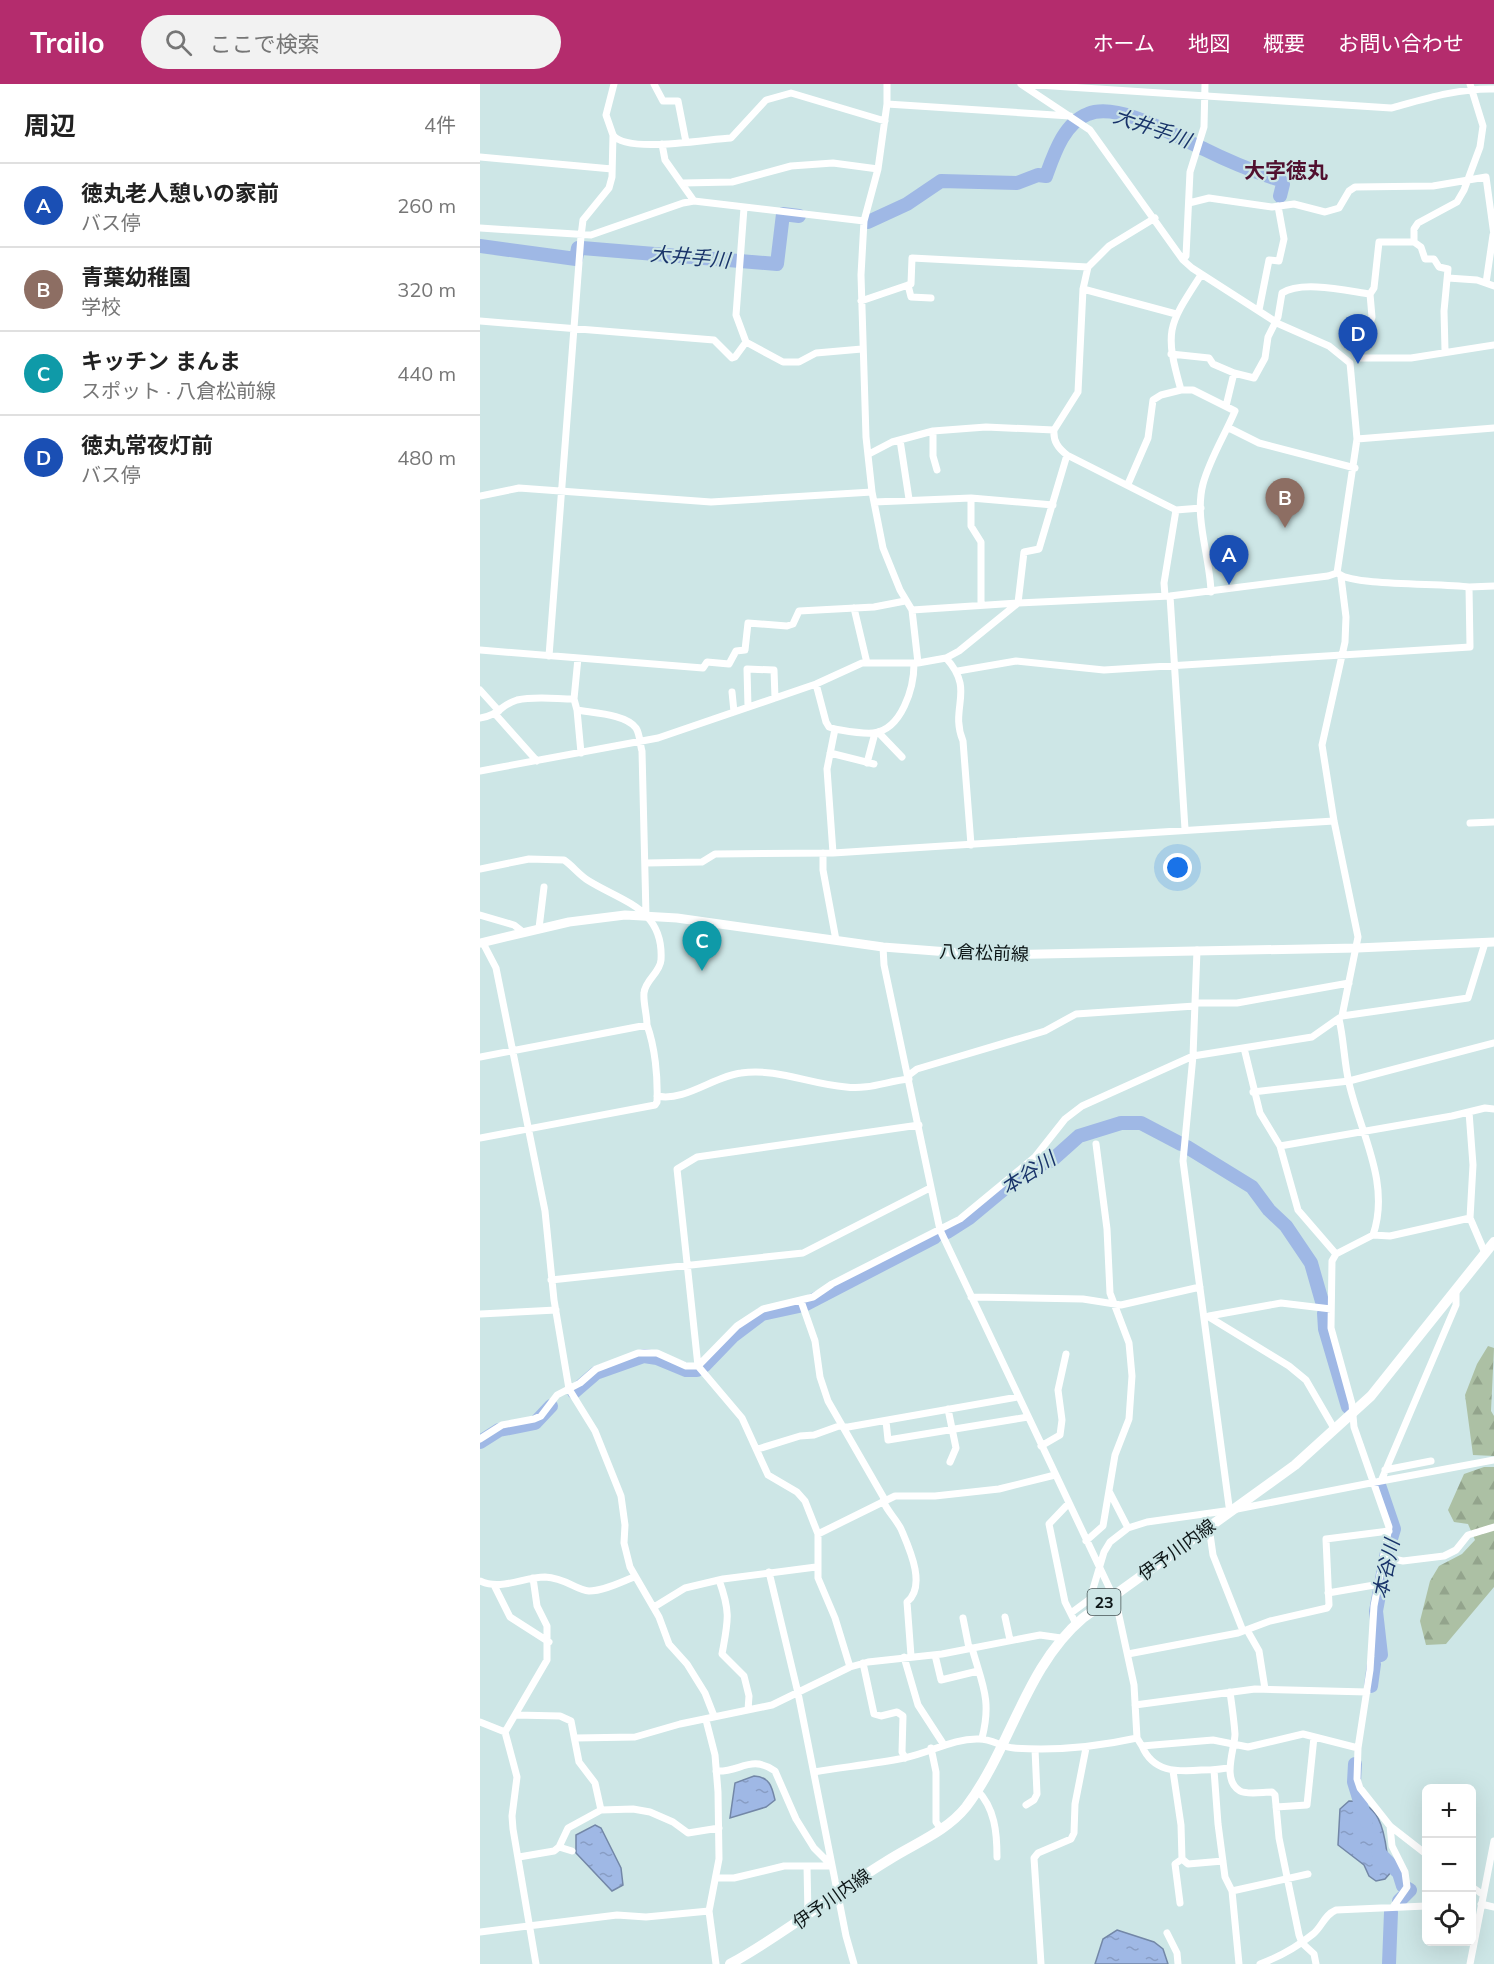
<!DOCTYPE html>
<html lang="ja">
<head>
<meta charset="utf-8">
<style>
  :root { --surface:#fff; --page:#f2f2f2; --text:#222; --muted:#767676; --line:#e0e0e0; --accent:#b42c6d }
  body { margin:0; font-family:Mulish,"Noto Sans JP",sans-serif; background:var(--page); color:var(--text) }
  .controls { position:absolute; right:18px; bottom:18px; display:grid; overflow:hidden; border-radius:9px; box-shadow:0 6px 24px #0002 }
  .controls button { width:54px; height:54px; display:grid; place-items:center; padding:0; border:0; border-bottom:2px solid var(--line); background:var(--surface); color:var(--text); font:30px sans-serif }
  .you { position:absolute; left:698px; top:784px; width:21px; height:21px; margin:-15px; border:4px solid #fff; border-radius:50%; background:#1a73e8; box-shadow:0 0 0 9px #1a73e833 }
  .badge { display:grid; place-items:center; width:39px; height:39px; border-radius:50%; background:var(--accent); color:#fff; font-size:20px; font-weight:700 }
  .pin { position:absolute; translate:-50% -50px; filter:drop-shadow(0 2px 3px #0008) }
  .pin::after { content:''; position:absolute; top:32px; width:21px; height:18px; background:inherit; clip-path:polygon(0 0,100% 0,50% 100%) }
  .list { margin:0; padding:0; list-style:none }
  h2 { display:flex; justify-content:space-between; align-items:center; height:78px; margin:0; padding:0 24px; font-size:26px }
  h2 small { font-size:20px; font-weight:400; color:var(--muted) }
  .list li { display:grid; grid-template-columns:39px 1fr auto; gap:18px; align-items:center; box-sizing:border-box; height:84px; padding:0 24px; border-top:2px solid var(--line) }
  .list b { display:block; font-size:22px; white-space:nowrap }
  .list p { margin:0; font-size:20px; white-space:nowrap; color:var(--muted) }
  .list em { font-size:20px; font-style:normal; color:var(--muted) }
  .icon { flex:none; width:33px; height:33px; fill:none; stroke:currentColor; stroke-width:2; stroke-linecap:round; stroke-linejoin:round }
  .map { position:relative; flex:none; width:1014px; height:1880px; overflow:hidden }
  header { display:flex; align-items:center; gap:36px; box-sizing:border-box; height:84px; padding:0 30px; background:var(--accent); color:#fff }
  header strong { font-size:28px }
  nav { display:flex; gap:33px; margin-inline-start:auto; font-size:21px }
  .search { width:420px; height:54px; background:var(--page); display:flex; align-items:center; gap:15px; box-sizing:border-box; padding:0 21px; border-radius:33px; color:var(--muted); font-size:22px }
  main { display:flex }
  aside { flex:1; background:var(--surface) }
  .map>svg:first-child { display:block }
  .forest { fill:url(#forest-firs) }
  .water { fill:url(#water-ripples); stroke:#7387a7; stroke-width:1.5 }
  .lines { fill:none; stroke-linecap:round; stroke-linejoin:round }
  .river { stroke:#9fb8e5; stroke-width:14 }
  .minor { stroke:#fff; stroke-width:7 }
  .secondary { stroke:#fff; stroke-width:9 }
  .primary { stroke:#fff; stroke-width:10 }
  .labels { text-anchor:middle; stroke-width:4.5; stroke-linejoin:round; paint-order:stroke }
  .shield { fill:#cde6e6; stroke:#475455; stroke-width:1.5 }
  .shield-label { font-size:16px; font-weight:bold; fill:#0d1617 }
  .street-label { font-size:18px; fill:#0d1617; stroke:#cde6e6 }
  .water-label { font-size:20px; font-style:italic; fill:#19346a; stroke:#cde6e6 }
  .quarter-label { font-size:21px; font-weight:bold; fill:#51102f; stroke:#cde6e6 }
</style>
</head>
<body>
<header>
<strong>Trailo</strong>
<div class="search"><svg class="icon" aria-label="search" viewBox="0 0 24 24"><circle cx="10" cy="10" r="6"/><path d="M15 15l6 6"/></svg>ここで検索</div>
<nav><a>ホーム</a><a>地図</a><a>概要</a><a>お問い合わせ</a></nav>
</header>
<main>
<aside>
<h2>周辺<small>4件</small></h2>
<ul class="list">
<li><span class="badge" style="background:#1a4fb4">A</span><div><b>徳丸老人憩いの家前</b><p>バス停</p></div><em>260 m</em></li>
<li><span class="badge" style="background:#8d6e63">B</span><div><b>青葉幼稚園</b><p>学校</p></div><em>320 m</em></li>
<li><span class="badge" style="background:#0f9aa8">C</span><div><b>キッチン まんま</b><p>スポット · 八倉松前線</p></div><em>440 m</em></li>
<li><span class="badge" style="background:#1a4fb4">D</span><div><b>徳丸常夜灯前</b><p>バス停</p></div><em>480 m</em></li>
</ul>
</aside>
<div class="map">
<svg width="1014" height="1880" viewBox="0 0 1014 1880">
  <defs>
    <pattern id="forest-firs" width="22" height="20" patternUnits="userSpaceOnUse" patternTransform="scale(1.5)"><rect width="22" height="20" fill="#acc0a4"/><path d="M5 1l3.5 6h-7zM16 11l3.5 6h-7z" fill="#93a48c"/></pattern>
    <pattern id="water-ripples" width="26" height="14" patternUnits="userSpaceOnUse" patternTransform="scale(1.5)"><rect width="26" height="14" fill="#9fb8e5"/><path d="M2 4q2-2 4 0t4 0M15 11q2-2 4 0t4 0" fill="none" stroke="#889dc4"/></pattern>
  </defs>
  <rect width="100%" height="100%" fill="#cde6e6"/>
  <!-- forest -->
  <path class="forest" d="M1008,1262L1014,1264L1011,1327L1014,1332V1372L993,1371L985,1311L997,1280Z
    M1004,1383H1014V1503L966,1560L946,1561L940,1537L950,1497L959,1482L982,1470L995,1456L988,1440L974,1438L968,1426L984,1390Z"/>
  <!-- water -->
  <path class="water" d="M274,1692C290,1693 292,1703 295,1716L286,1723L250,1734L255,1699Z
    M869,1717C899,1717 904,1746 907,1769C907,1775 912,1780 912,1787L905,1795L896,1797L889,1792L884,1781L858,1761L860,1725Z
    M115,1741L121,1744L141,1784L143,1801L132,1807L96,1769V1751Z
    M637,1846L674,1858L683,1865L688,1880H615L623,1855Z"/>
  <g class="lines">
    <!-- river -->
    <path class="river" d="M388,138L427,120L461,97L537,99L558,91L566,92C574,70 584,39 608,30C638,17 697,53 724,65C748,77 775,88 800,96L803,100L800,112
      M0,162L96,175L98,164
      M102,164L297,180L303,130L319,132
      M707,1063L772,1103L789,1126L806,1142L831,1179L843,1221
      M467,1148L489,1134L548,1085L571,1077L599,1052L641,1039H661L701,1060
      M326,1220L455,1153
      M844,1229L845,1245L868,1323
      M224,1282L253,1252L282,1230L319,1222
      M94,1308L116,1289L164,1272L177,1274L206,1286H217
      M0,1358L19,1346L55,1339L71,1322
      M899,1401L914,1445L907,1468L896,1527L901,1571
      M891,1602L894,1580
      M875,1680L874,1698L886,1737
      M898,1768L919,1789L923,1802L930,1806L919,1817
      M909,1880L911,1828"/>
    <!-- minor -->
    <path class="minor" d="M174,0L183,17H198L206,58
      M407,0V20L398,85L384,137L381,191L386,353L392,408L403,464L420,506L432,526L438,579
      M542,0L911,24C944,15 979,4 1014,5
      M990,0L1003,42L1000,63L984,106L977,118L938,139L934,145V158H899L894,204L890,210L892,233L878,274H931L1014,261
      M407,20L590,32
      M133,51C147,70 227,55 251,54L286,16L311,9L405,37
      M182,60L185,76L214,117
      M0,73L132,85
      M203,99L252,98L311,82L353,79L398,85
      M709,119L729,114L792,123L814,120L845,128L859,124L869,107L875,103L953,102L1006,93L1014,151
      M264,124L256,231L266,258
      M675,134L629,162L608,183L603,205L598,308L574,346C573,357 578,364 587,371L696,426L721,424
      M0,144L111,151L203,119L214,117L384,137
      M934,158L941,163L945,175H954L959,183L968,185L964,227L965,266
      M703,176L706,172L710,88L724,43L725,0
      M721,191C688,242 684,246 701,306H713L755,327C745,351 730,374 723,400C714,434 730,473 731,508
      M968,194L997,196L1014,202
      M1006,199L1013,151
      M428,201L431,213L451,214
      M603,205L696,230
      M381,217L431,200L432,174L608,183
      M779,226L789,176L799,177L804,155L798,122
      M0,237L234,256L252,274L255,273L266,258L303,278H319L336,269L382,265
      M691,270L729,274L733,280L754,289
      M746,322L754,289L774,294L785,274L788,253L798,233L802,209C822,196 868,207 890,210
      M749,344L779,359L875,384
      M453,347V372L457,386
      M877,355L1014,344
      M420,356L429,415
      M389,370L412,358L453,347L506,343L574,346
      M648,400L668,354L673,316L681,311L701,306
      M0,412L39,404L231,418L392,408
      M491,414V442L501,458V520
      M394,418L491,414L573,421
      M989,503L1014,502
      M685,512L684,499L696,426
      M690,512L705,745
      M374,524L387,579
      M432,526L538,519L544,468L559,465L587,371
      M0,566L223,584L227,578L249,580L256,567L265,566L268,539L307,542L313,540L319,527L394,523L425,517
      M69,572L101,152L103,136L129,104L132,93L133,51L126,31L134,0
      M98,574L94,615L97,626C113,629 146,630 156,644C160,650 160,661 162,667L166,831
      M466,574C496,607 469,623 483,657L491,761
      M478,587L536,577L624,586L990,563L989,503C963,499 874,502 859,490
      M336,600L346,638L349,643L355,645L347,685L353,769
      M0,606L19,627
      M252,608L254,628
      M268,623L267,585L294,586L295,614
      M97,626L101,669
      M16,631L57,677
      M0,634C20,631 20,621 37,616C55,612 76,615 94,615
      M355,645C367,647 381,650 393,649C422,646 434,603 434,580
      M398,648L422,673
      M350,669L394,680
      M387,679L395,649
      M0,687L178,654L336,600L382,579H438L466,574L479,567L538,519L690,512L848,492L857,489L877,355L870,279L849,262L799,240L712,184L703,176L610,46L541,0
      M990,739L1014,738
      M343,769V786L356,856
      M166,779L222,778L235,770L353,769L854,737
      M0,785L49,775L84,776C93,782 99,791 109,797C143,818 184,825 181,876C180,889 165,896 164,909C163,918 167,931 167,941L0,973
      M0,831L34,841L43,848
      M59,844L64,803
      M3,859L16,884L65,1127L74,1216L89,1305L115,1347L141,1412L145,1441L144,1459L150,1483L179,1533L189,1560L207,1580L225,1609L234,1632
      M403,863L404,881L460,1146L636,1518L654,1601L657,1654L662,1662L733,1656L768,1663L823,1650L878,1664
      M717,866L713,972L703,1077L749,1422L752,1426
      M715,919H757L869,899
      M862,932L988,914L1005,859
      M859,935C864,956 864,978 869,999C880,1048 911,1099 893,1151L856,1170L852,1177L851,1244L872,1320L874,1343L909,1443L894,1522L890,1586L878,1664L877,1695L880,1704L910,1742L946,1770
      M764,964L780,1029L800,1062
      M429,991L437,985L565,947L596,930L715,922
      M773,1008L869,997L1014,959
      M177,1012C205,1018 234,992 261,989C298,984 328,1000 366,1003C388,1006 408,997 429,995
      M989,1028L993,1081L990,1134L1005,1169
      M0,1054L175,1021L177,1018C178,993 175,963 167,941
      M893,1151L910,1152L990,1134
      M856,1170L818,1126L800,1062L972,1032L1005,1024L1014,1025
      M71,1196L323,1169L450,1104
      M491,1213L603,1215L641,1221L720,1203
      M321,1217L335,1257L340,1293L348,1317L405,1416
      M0,1230L76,1226
      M729,1232L801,1219L851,1225
      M729,1233L809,1282L826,1296L855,1346
      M468,1325L476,1364L470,1378
      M406,1337L408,1356L548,1333
      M0,1355L22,1341L54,1335L61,1332L77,1311L100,1299L116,1285L158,1269H177L206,1282H218L257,1242L283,1225L333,1213L352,1200L480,1135L555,1073L585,1035L602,1022L713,972L832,953L862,932L878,853L854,737L842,661L865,558L866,533L861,493
      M561,1362L580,1351L582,1336L578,1306L586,1270
      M278,1365L320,1352L334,1351L359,1342L368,1343L538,1313
      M905,1386L951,1377
      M901,1397L1014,1376
      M629,1407L648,1444
      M403,1417C408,1428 416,1435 421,1445C429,1464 447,1502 427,1518L431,1572
      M589,1419L569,1440L585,1518L596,1540
      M729,1443L733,1471L763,1547
      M338,1450L415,1412H455L519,1405L575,1391
      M606,1457L623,1442L635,1371L649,1335L652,1292L649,1259L630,1209L627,1145L616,1060
      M904,1473L923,1477L964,1472L976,1466L988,1451L1014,1443
      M289,1488L318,1609L366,1852L374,1880
      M239,1496C251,1529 248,1537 242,1570L264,1592L269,1612L268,1626
      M0,1497C21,1507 43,1493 65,1493C86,1494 96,1506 109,1507C124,1507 141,1498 154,1493
      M14,1501L30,1533L69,1558
      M848,1509L900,1500
      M174,1523L205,1504L243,1495L336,1483
      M591,1529L610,1515L624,1468L630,1458L648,1444L667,1438L752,1426L901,1397L976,1221V1208
      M525,1533L530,1556
      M483,1534L489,1564
      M767,1546L779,1567L785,1605
      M492,1564C502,1600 512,1616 502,1654
      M648,1570L758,1549L790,1537L847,1524L849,1521L846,1455L909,1447
      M455,1571L461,1596L498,1587
      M424,1573L438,1621L464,1661
      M383,1579L394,1630L401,1632L417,1628L423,1632L422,1668L425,1674
      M370,1583L355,1534L338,1494V1450L325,1417L317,1408L288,1391L262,1334L218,1282L197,1085L217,1073L439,1041
      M750,1608C752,1622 754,1636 755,1650C755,1664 741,1696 760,1707C767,1711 783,1708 792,1708L795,1711L799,1754L819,1851L822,1859L834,1870L836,1880
      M655,1621L775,1605L887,1608
      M36,1631L80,1632L91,1637L99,1678L115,1699L121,1726
      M226,1636L235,1671L238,1708L239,1775L229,1827L236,1880
      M0,1638L25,1648L37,1693L32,1732L33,1745L56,1880
      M25,1648L67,1576V1542L57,1522L53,1494
      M96,1654L155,1653L200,1640L292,1621L370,1583L388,1578L462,1570L560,1551L581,1554
      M662,1662C673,1688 696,1688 721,1686C731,1686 741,1686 750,1683
      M451,1664L456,1688V1738L461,1745
      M734,1686L738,1740L745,1793L752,1807L759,1880
      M236,1687C259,1689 271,1670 295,1687L316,1735L334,1764L352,1782
      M693,1687L701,1741L702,1775L708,1780L743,1777
      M334,1688C364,1683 394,1680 424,1674C450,1669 473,1654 499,1655C512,1655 522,1663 534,1664C576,1667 616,1663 657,1654
      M497,1706C515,1724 517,1749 517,1773
      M546,1721L554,1716L557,1710L555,1665
      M796,1723L827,1721L834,1653
      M910,1742L912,1762L925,1788L927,1803L913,1823
      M79,1763L92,1767
      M39,1773L74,1767L79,1763L88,1744L121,1726L153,1725L170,1728L193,1738L208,1749L239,1744
      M327,1782L328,1831
      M237,1794H254L304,1782H352
      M992,1803L1002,1810
      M752,1807L828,1790
      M700,1819L695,1780L702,1775
      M1001,1820L1014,1823
      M0,1848L137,1831L166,1833L229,1827
      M687,1849L697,1869L698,1880
      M561,1880L554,1774L558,1769L591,1755L594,1749L595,1720L606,1664
      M780,1880C799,1873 817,1863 833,1850C842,1843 844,1831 856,1826L946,1822
      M990,1880L1014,1757"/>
    <!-- secondary -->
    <path class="secondary" d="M0,859L89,838L145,831L197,834L403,863L508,871L877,864L1014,858"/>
    <!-- primary -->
    <path class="primary" d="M250,1880C305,1850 353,1810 407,1777C433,1760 466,1748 486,1723C531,1664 545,1583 603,1534L815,1381L891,1312L1014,1158"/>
  </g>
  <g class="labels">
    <!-- shield labels -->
    <rect class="shield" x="607.5" y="1505" width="33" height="26" rx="4.5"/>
    <g class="shield-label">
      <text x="624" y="1524">23</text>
    </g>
    <!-- street labels -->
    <g class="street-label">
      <text transform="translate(504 869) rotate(2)" y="6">八倉松前線</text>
      <text transform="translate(697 1466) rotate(-36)" y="6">伊予川内線</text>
      <text transform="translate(352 1815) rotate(-35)" y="6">伊予川内線</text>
    </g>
    <!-- water labels -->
    <g class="water-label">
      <text transform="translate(672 44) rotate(19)" y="7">大井手川</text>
      <text transform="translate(210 173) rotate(5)" y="7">大井手川</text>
      <text transform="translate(548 1089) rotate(-33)" y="7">本谷川</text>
      <text transform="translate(906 1485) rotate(-78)" y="7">本谷川</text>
    </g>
    <!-- quarter labels -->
    <g class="quarter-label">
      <text x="806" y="94">大字徳丸</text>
    </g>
  </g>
</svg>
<div class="controls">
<button>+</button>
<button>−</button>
<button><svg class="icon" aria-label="locate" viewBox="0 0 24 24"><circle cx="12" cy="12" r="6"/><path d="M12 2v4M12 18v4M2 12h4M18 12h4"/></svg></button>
</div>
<div class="you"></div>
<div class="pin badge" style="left:749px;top:501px;background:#1a4fb4">A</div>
<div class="pin badge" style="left:805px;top:444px;background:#8d6e63">B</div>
<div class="pin badge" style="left:222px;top:887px;background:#0f9aa8">C</div>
<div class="pin badge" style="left:878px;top:280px;background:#1a4fb4">D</div>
</div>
</main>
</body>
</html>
